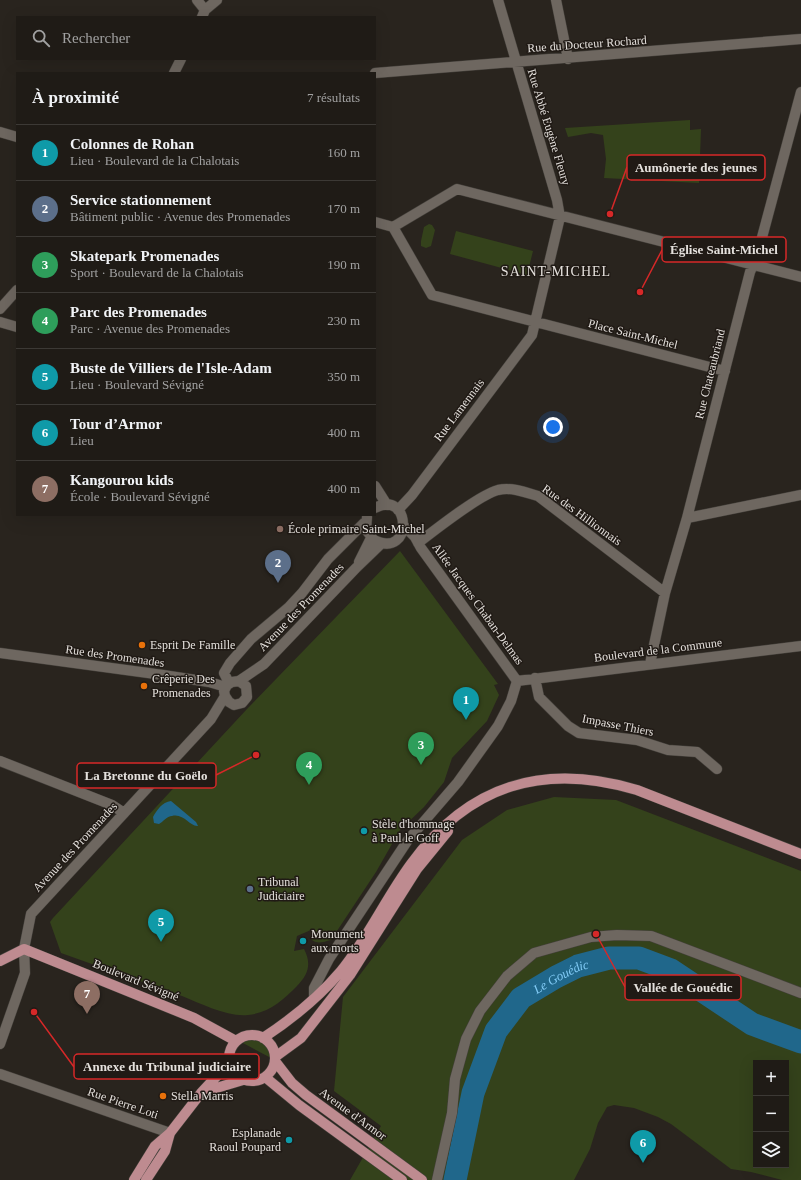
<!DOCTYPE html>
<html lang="fr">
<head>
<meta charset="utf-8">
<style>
  :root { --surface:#1f1b16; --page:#2c2823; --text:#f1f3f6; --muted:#a1a1a1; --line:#3c3935; --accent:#22c9fd }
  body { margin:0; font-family:Georgia,serif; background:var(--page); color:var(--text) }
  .controls { position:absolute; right:12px; bottom:12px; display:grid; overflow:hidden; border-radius:0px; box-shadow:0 4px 16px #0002 }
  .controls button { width:36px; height:36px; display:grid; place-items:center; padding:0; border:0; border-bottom:1px solid var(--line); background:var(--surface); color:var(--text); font:20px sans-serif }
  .you { position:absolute; left:553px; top:427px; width:14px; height:14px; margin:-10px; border:3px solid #fff; border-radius:50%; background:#1a73e8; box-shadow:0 0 0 6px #1a73e833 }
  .badge { display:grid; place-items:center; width:26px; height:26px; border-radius:50%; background:var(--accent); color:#fff; font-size:13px; font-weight:700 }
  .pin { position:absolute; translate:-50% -33px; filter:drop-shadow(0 1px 2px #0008) }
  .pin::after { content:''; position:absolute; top:21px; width:14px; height:12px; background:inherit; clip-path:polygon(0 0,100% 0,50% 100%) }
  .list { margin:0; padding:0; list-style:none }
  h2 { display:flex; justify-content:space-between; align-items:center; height:52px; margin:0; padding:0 16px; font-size:17px }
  h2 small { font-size:13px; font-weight:400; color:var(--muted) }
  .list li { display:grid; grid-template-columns:26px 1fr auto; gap:12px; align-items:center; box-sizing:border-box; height:56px; padding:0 16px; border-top:1px solid var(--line) }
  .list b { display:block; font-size:15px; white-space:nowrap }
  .list p { margin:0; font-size:13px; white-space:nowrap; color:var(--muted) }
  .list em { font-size:13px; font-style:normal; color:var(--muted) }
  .icon { flex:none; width:22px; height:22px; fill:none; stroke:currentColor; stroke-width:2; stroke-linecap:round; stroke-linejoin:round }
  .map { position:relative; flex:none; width:801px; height:1180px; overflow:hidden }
  .search { position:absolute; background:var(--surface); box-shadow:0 4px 16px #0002; left:16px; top:16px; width:360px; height:44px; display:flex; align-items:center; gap:10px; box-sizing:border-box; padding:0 14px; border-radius:0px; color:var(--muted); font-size:15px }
  .panel { position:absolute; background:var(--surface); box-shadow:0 4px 16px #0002; left:16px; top:72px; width:360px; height:444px; border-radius:0px }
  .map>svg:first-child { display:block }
  .green { fill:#34421b; fill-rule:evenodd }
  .water { fill:#20678b }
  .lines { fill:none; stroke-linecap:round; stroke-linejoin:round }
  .river { stroke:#20678b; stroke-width:23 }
  .minor-casing { stroke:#44403b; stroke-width:11 }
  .major-casing { stroke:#44403b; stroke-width:11 }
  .minor { stroke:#6e6760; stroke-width:10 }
  .major { stroke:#be8b90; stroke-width:10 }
  .education-dot { fill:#8d6e63; stroke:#201a15; stroke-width:1.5 }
  .food-dot { fill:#e8710a; stroke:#201a15; stroke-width:1.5 }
  .culture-dot { fill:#0f9aa8; stroke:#201a15; stroke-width:1.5 }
  .service-dot { fill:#5c6f8a; stroke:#201a15; stroke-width:1.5 }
  .labels { text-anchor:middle; stroke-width:3; stroke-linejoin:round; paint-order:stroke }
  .street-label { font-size:12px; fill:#e4e0dc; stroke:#201a15 }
  .poi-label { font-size:12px; fill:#e4e0dc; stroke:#201a15; text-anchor:start }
  .water-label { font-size:13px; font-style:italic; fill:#80caf5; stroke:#201a15 }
  .quarter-label { font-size:14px; letter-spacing:1px; fill:#e4e0dc; stroke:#201a15 }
  .leader { fill:none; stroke:#d62828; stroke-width:1.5 }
  .callout-dot { fill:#d62828; stroke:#201a15; stroke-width:1.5 }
  .callout { fill:#201a15; stroke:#d62828; stroke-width:1.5 }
  .callout-label { font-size:13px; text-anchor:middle; font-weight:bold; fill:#e4e0dc }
</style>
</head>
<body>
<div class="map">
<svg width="801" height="1180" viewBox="0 0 801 1180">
  <rect width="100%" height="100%" fill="#29241e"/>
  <!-- green -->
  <path class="green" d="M690,120V130L701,129L699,183L604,178L606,159L603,135L591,133L568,137L565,128Z
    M429,224L432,225L435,230L431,246L426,248L421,246V241L424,227Z
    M456,231L533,251L527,275L450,254Z
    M400,551L498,684L494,685L499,695L487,721L452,758L444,782L424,807L400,830L376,872L331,940C323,942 317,945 311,939V930L297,936L294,951L304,949C312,964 308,975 297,986C283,1000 269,1013 248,1015C227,1017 202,1004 182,996C142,982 101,967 61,953L50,922L53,918L247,709Z
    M554,797L616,800L801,871V1180H782L751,1172L731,1169L671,1124L658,1117L634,1108L614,1105L607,1107L598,1123L590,1149L574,1180H350L381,1126L334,1091L343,997L462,840L507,810ZM756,1063H786V1165H756Z
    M250,1038C262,1038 271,1045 271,1058L241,1042Z
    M232,1064L248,1067L258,1079C245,1080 238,1076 232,1064Z"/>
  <!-- water -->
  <path class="water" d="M171,801L196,822L198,826C190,827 184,813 172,816C167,816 163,822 159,824L154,823L153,817C157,810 162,802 171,801Z"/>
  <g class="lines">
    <!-- river -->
    <path class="river" id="s1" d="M455,1180L473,1093L496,1031L521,998L556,977L578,966L609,958H639L671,970L752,1024L801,1042"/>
    <!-- minor casing -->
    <g class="minor-casing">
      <path id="minor" d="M197,0L205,10
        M556,0L568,59
        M202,17L205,10L217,0
        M174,73L181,59
        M375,73L801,39
        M0,132L17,137
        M375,222L393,227
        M393,227L457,189L801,277
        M393,227L432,295L725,371
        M0,309L17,290
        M0,322L17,327
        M375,486L387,505
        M398,510L412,495L532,335L560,217L557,200L498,0
        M367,517L366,530L374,540C414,560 411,488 375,508
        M687,518L801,495
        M404,526L415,537L421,548L517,681
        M418,543C435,530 479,495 498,490C512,487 525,492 538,496L665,593
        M359,562L371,538
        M0,653L163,675L209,682L226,687
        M650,664L665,593L687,518L750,272L757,256L801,92
        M535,678L539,697L568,726L579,733L637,740L668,750L697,752L717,769
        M239,681L246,686L247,697L242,703L234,705L229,702L225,696L224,691L227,685L232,682L239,681L264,664L356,568L382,543
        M517,681L801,646
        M229,683L224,673L230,663L251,639L289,607L302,593L328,559L366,521
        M0,761L112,805L124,813
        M314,998V988L329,959L408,840L458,782L498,726L511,701L517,681
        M0,1044L25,973L24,949L31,914L211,719L225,696
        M0,1074L170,1133
        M437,1180L452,1113L455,1079L466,1039L480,1011L507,976L534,953L591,937L617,935L651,936L801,993"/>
    </g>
    <!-- major casing -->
    <g class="major-casing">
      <path id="major" d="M0,961L24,949L194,1018L236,1041
        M229 1058a23 23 0 1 1 46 0a23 23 0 1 1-46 0Z
        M263,1038C292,1019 319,997 341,971C368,938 386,898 411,864C469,784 544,762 637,790L801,854
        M275,1057L301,1038L350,975L417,869L448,831
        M275,1061L292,1083L306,1095L422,1180
        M265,1077L299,1105L402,1180
        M203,1092L243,1080
        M134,1180L155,1146L170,1133L201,1093L229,1063
        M146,1180L165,1151L170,1133"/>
    </g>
    <!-- minor -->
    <use href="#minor" class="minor"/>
    <!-- major -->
    <use href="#major" class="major"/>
  </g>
  <!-- markers -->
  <circle class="education-dot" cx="280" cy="529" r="4"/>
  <g class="food-dot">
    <circle cx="142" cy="645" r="4"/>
    <circle cx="144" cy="686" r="4"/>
    <circle cx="163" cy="1096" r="4"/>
  </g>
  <g class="culture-dot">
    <circle cx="364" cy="831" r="4"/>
    <circle cx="303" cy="941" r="4"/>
    <circle cx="289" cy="1140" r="4"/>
  </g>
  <circle class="service-dot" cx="250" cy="889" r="4"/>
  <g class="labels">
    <!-- street labels -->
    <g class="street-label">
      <text transform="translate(587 44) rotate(-4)" y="4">Rue du Docteur Rochard</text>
      <text transform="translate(549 127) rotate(73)" y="4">Rue Abbé Eugène Fleury</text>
      <text transform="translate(633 334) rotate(14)" y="4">Place Saint-Michel</text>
      <text transform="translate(710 374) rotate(-76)" y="4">Rue Chateaubriand</text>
      <text transform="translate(459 410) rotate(-53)" y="4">Rue Lamennais</text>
      <text transform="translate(582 515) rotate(36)" y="4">Rue des Hillionnais</text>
      <text transform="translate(478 604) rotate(54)" y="4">Allée Jacques Chaban-Delmas</text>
      <text transform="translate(301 607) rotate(-46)" y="4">Avenue des Promenades</text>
      <text transform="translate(658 650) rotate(-7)" y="4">Boulevard de la Commune</text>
      <text transform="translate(115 656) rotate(8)" y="4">Rue des Promenades</text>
      <text transform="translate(618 725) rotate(11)" y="4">Impasse Thiers</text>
      <text transform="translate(75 847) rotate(-47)" y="4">Avenue des Promenades</text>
      <text transform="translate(136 980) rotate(22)" y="4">Boulevard Sévigné</text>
      <text transform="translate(123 1103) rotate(19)" y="4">Rue Pierre Loti</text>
      <text transform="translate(353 1114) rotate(36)" y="4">Avenue d'Armor</text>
    </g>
    <!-- poi labels -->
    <g class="poi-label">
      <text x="288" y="533">École primaire Saint-Michel</text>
      <text x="150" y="649">Esprit De Famille</text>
      <text x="152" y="683">Crêperie Des<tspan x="152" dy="14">Promenades</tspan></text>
      <text x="372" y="828">Stèle d'hommage<tspan x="372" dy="14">à Paul le Goff</tspan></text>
      <text x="258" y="886">Tribunal<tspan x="258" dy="14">Judiciaire</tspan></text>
      <text x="311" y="938">Monument<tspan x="311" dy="14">aux morts</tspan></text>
      <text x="171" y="1100">Stella Marris</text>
      <text x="281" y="1137" text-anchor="end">Esplanade<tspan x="281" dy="14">Raoul Poupard</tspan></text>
    </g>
    <!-- water labels -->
    <g class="water-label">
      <text dy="5" stroke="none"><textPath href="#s1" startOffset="242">Le Gouédic</textPath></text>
    </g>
    <!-- quarter labels -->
    <g class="quarter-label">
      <text x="556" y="276">SAINT-MICHEL</text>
    </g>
  </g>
  <!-- callouts -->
  <path class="leader" d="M610 214L627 167M640 292L662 250M256 755L216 775M596 934L625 987M34 1012L74 1067"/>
  <g class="callout-dot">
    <circle cx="610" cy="214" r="4"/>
    <circle cx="640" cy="292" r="4"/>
    <circle cx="256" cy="755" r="4"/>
    <circle cx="596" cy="934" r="4"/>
    <circle cx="34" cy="1012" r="4"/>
  </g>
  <g class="callout">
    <rect x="627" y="155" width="138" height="25" rx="4"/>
    <rect x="662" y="237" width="124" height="25" rx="4"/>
    <rect x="77" y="763" width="139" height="25" rx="4"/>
    <rect x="625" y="975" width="116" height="25" rx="4"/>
    <rect x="74" y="1054" width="185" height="25" rx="4"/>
  </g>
  <g class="callout-label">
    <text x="696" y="172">Aumônerie des jeunes</text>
    <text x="724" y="254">Église Saint-Michel</text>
    <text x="146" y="780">La Bretonne du Goëlo</text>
    <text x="683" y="992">Vallée de Gouédic</text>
    <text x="167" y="1071">Annexe du Tribunal judiciaire</text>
  </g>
</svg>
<div class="controls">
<button>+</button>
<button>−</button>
<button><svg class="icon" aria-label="layers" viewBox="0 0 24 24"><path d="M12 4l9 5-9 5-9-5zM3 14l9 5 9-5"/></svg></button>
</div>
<div class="you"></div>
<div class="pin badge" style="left:466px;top:720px;background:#0f9aa8">1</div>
<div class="pin badge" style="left:278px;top:583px;background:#5c6f8a">2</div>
<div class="pin badge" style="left:421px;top:765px;background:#2e9e5b">3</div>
<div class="pin badge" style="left:309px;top:785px;background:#2e9e5b">4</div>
<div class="pin badge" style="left:161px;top:942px;background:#0f9aa8">5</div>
<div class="pin badge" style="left:643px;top:1163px;background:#0f9aa8">6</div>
<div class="pin badge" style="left:87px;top:1014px;background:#8d6e63">7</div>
<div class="search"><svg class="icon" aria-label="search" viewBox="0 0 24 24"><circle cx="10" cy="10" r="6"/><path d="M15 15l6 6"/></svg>Rechercher</div>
<section class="panel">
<h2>À proximité<small>7 résultats</small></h2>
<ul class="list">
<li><span class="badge" style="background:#0f9aa8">1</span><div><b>Colonnes de Rohan</b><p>Lieu · Boulevard de la Chalotais</p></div><em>160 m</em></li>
<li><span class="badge" style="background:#5c6f8a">2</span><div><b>Service stationnement</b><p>Bâtiment public · Avenue des Promenades</p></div><em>170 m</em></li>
<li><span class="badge" style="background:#2e9e5b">3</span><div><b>Skatepark Promenades</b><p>Sport · Boulevard de la Chalotais</p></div><em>190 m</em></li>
<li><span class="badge" style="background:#2e9e5b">4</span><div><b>Parc des Promenades</b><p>Parc · Avenue des Promenades</p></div><em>230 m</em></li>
<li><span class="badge" style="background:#0f9aa8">5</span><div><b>Buste de Villiers de l'Isle-Adam</b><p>Lieu · Boulevard Sévigné</p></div><em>350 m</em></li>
<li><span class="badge" style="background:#0f9aa8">6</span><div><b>Tour d’Armor</b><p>Lieu</p></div><em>400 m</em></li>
<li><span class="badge" style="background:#8d6e63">7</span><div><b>Kangourou kids</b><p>École · Boulevard Sévigné</p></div><em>400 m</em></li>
</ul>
</section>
</div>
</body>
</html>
